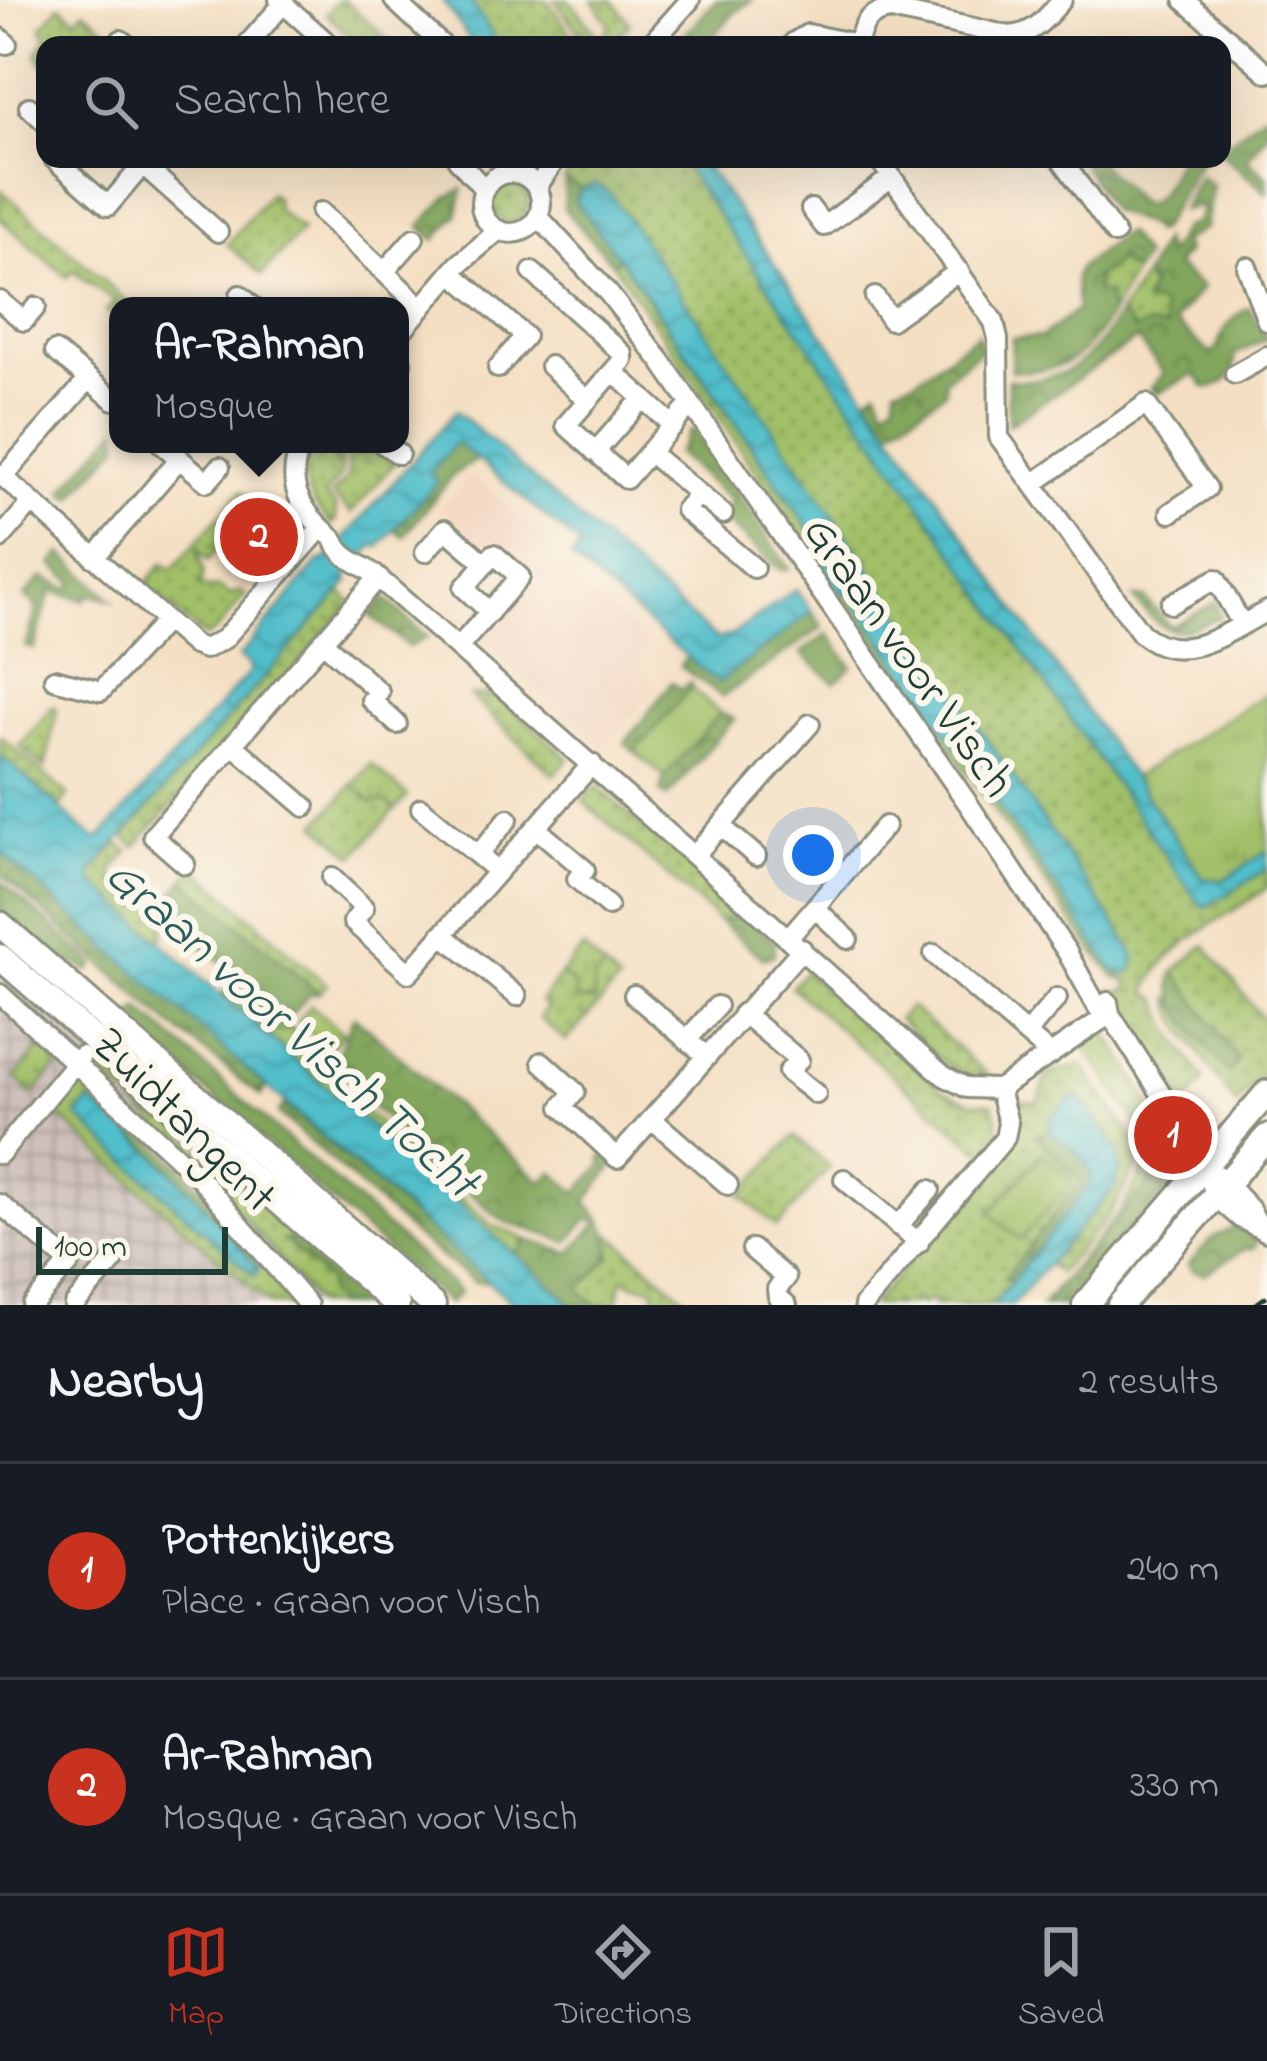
<!DOCTYPE html>
<html lang="en">
<head>
<meta charset="utf-8">
<style>
  :root { --surface:#171b24; --page:#242831; --text:#f1f3f6; --muted:#9ea1a6; --line:#363941; --accent:#c8321e }
  body { margin:0; font-family:"Indie Flower",sans-serif; background:var(--page); color:var(--text) }
  .scale { position:absolute; left:36px; bottom:30px; width:192px; box-sizing:border-box; padding-left:12px; border:6px solid #1f3d34; border-top:0; font-size:33px; line-height:42px; white-space:nowrap; color:#1f3d34; -webkit-text-stroke:9px #fbf7ec; paint-order:stroke }
  .you { position:absolute; left:813px; top:855px; width:42px; height:42px; margin:-30px; border:9px solid #fff; border-radius:50%; background:#1a73e8; box-shadow:0 0 0 18px #1a73e833 }
  .badge { display:grid; place-items:center; width:78px; height:78px; border-radius:50%; background:var(--accent); color:#fff; font-size:39px; font-weight:700 }
  .pin { position:absolute; translate:-50% -50%; border:6px solid #fff; box-shadow:0 3px 12px #0006 }
  .popup { position:absolute; left:109px; top:297px; width:300px; height:156px; box-sizing:border-box; display:grid; place-content:center; border-radius:24px; background:var(--surface); filter:drop-shadow(0 3px 9px #0005); font-size:39px; white-space:nowrap; color:var(--muted) }
  .popup b { font-size:45px; color:var(--text) }
  .popup::after { content:''; position:absolute; left:50%; top:100%; margin-left:-24px; border:24px solid transparent; border-top-color:var(--surface) }
  .list { margin:0; padding:0; list-style:none }
  h2 { display:flex; justify-content:space-between; align-items:center; height:156px; margin:0; padding:0 48px; font-size:51px }
  h2 small { font-size:39px; font-weight:400; color:var(--muted) }
  .list li { display:grid; grid-template-columns:78px 1fr auto; gap:36px; align-items:center; box-sizing:border-box; height:216px; padding:0 48px; border-top:3px solid var(--line) }
  .list b { display:block; font-size:45px; white-space:nowrap }
  .list p { margin:0; font-size:39px; white-space:nowrap; color:var(--muted) }
  .list em { font-size:39px; font-style:normal; color:var(--muted) }
  .icon { flex:none; width:66px; height:66px; fill:none; stroke:currentColor; stroke-width:2; stroke-linecap:round; stroke-linejoin:round }
  .map { position:relative; flex:none; width:1267px; height:1305px; overflow:hidden }
  .search { position:absolute; background:var(--surface); box-shadow:0 12px 48px #0002; left:36px; right:36px; top:36px; height:132px; display:flex; align-items:center; gap:30px; box-sizing:border-box; padding:0 42px; border-radius:24px; color:var(--muted); font-size:45px }
  .sheet { height:588px; background:var(--surface) }
  nav { display:flex; justify-content:space-around; align-items:center; box-sizing:border-box; height:168px; border-top:3px solid var(--line); background:var(--surface); font-size:33px; color:var(--muted) }
  nav a { display:grid; justify-items:center; gap:6px }
  nav .on { color:var(--accent) }
  .map>svg:first-child { display:block }
  .built { fill:#f3d4bf }
  .industrial { fill:url(#industrial-grid) }
  .grass { fill:url(#grass-dots); stroke:#607e4e; stroke-width:3; fill-rule:evenodd }
  .forest { fill:url(#forest-crowns); stroke:#507248; stroke-width:3 }
  .park { fill:url(#park-tufts); stroke:#607e4e; stroke-width:3 }
  .pitch { fill:#a2c068; stroke:#607e4e; stroke-width:3 }
  .water { fill:url(#water-waves); stroke:#387e80; stroke-width:3 }
  .lines { fill:none; stroke-linecap:round; stroke-linejoin:round }
  .minor-casing { stroke:#8a8e7c; stroke-width:24 }
  .major-casing { stroke:#8a8e7c; stroke-width:30 }
  .minor { stroke:#fff; stroke-width:18 }
  .major { stroke:#fff; stroke-width:24 }
  .rail { stroke:#1f3d34; stroke-width:4.5; stroke-dasharray:18 9; stroke-linecap:butt }
  .labels { text-anchor:middle; stroke-width:12; stroke-linejoin:round; paint-order:stroke }
  .street-label { font-size:48px; fill:#1f3d34; stroke:#fbf7ec }
  .water-label { font-size:51px; font-style:italic; fill:#2c5d5a; stroke:#fbf7ec }
</style>
</head>
<body>
<div class="map">
<svg width="1267" height="1305" viewBox="0 0 1267 1305">
  <defs>
    <pattern id="industrial-grid" width="8" height="8" patternUnits="userSpaceOnUse" patternTransform="scale(3)"><rect width="8" height="8" fill="#cfc0bb"/><path d="M0 4h8M4 0v8" fill="none" stroke="#a79d99"/></pattern>
    <pattern id="grass-dots" width="8" height="8" patternUnits="userSpaceOnUse" patternTransform="scale(3)"><rect width="8" height="8" fill="#a2c068"/><path d="M2 2h.1M6 6h.1" fill="none" stroke="#839d56" stroke-width="1.8" stroke-linecap="round"/></pattern>
    <pattern id="forest-crowns" width="20" height="18" patternUnits="userSpaceOnUse" patternTransform="scale(3)"><rect width="20" height="18" fill="#81a65c"/><path d="M2 6a3 3 0 1 1 6 0M12 15a3 3 0 1 1 6 0" fill="none" stroke="#69884d"/></pattern>
    <pattern id="park-tufts" width="24" height="20" patternUnits="userSpaceOnUse" patternTransform="scale(3)"><rect width="24" height="20" fill="#a2c068"/><path d="M3 7l-1-3M5 7V3M7 7l1-3M15 17l-1-3M17 17v-4M19 17l1-3" fill="none" stroke="#839d56"/></pattern>
    <pattern id="water-waves" width="16" height="10" patternUnits="userSpaceOnUse" patternTransform="scale(3)"><rect width="16" height="10" fill="#51becb"/><path d="M0 5q4-4 8 0t8 0" fill="none" stroke="#439ca6"/></pattern>
  </defs>
  <rect width="100%" height="100%" fill="#fbf7ec"/>
  <filter id="ink" filterUnits="userSpaceOnUse"><feTurbulence type="fractalNoise" baseFrequency=".00833" numOctaves="2"/><feDisplacementMap in="SourceGraphic" scale="24" xChannelSelector="R" yChannelSelector="G"/><feConvolveMatrix kernelMatrix="1 2 1 2 8 2 1 2 1" color-interpolation-filters="sRGB"/></filter>
  <filter id="wash" filterUnits="userSpaceOnUse"><feTurbulence type="fractalNoise" baseFrequency=".004" numOctaves="4" result="noise"/><feDisplacementMap in="SourceGraphic" scale="48" xChannelSelector="R" yChannelSelector="G"/><feGaussianBlur stdDeviation="2.7" result="paint"/><feColorMatrix in="noise" values="0 0 0 0 0 0 0 0 0 0 0 0 0 0 0 0 0 1.4 0 .05"/><feComposite in="paint" operator="in"/></filter>
  <g filter="url(#wash)">
    <rect width="100%" height="100%" fill="#f4dfc3"/>
    <!-- built -->
    <path class="built" d="M472,474L556,552L549,561L650,643L643,655L644,668L656,687L604,747L483,641L534,581L497,549L491,555L442,507Z"/>
    <!-- industrial -->
    <path class="industrial" d="M0,942L411,1305H0Z"/>
    <!-- grass -->
    <path class="grass" d="M338,0H344L393,45H360L326,14Z
      M470,0H547L579,45H499Z
      M555,0H570L598,36L604,37L610,25L593,0H612L630,23L610,45H588Z
      M60,5L76,19L84,10L105,28L90,45H45V67L36,54L47,37L41,28Z
      M574,159H679L1196,899L1203,906H1208L1267,869V888C1231,915 1160,947 1147,992L1159,1000L1169,1028L1203,1078V1083L1184,1105L1108,991H1126L1129,981L1115,977L1092,949L840,594L845,590L860,609L1119,974L1131,948L777,436L596,184L581,189L565,180Z
      M491 203a19 19 0 1 1 38 0a19 19 0 1 1-38 0Z
      M0,189L132,306H118V321L106,311L115,302L73,271L67,277L0,219Z
      M270,193L276,198L277,210L302,230L262,275L227,244Z
      M618,257L830,559L823,569L614,265Z
      M1121,258L1124,267L1135,270L1111,313L1107,295L1097,294L1095,278Z
      M1144,276L1161,305L1167,329L1134,330L1120,313Z
      M312,444H326L335,464L339,444H343L340,477L324,495L336,507V520L331,525C307,499 296,478 312,444Z
      M374,444L397,461L351,513L332,495L347,479L348,450L357,456L370,451L368,446Z
      M241,491L255,503L208,561L197,547L204,574L200,587L220,588L230,595L239,591L246,595L215,632L205,637L144,586L163,563L172,570Z
      M341,591L352,603L135,847L124,836Z
      M496,695L569,758L554,775L470,696Z
      M53,706L57,710L45,768L20,746Z
      M0,736L68,795L60,807L0,755Z
      M371,764L407,796L354,856L317,824Z
      M597,786L747,917L719,921L583,801Z
      M118,843L129,852L113,870C114,892 130,893 146,903C155,909 160,918 166,927L161,942L91,880L93,871Z
      M195,867L327,985L319,993L184,880Z
      M1205,945L1267,1024V1070L1236,1105L1177,1020L1170,997L1230,1073L1238,1060L1175,971Z
      M604,968L619,982L566,1041L539,1018L547,1008L540,1002L561,974L575,986L576,1000Z
      M806,971L943,1090L971,1102L992,1103C1001,1124 1001,1133 987,1151H980L791,987Z
      M910,1006L988,1075C955,1084 921,1040 898,1019Z
      M293,1029L350,1097L492,1225L528,1240L515,1254L266,1033Z
      M1105,1030L1157,1113L1152,1117L1160,1130L1147,1138L1081,1042Z
      M43,1044L63,1061L32,1095L15,1077Z
      M1082,1065L1142,1151L1141,1159L1108,1217L1058,1273L1047,1264L1111,1193L1110,1137L1078,1097L1049,1120V1131L1037,1137L1082,1181L1005,1277L1013,1278L993,1305H933L936,1302L933,1299L921,1305L911,1300V1305H871L1010,1148L1017,1127L1010,1100L1038,1102L1048,1074Z
      M108,1068L380,1305H317C250,1220 179,1142 98,1070Z
      M84,1077L186,1173L299,1305H270L53,1111ZM89,1101C155,1142 211,1209 259,1269L77,1116Z
      M794,1136L830,1167L777,1227L741,1195Z
      M1171,1139L1183,1158L1184,1176L1077,1305H1042L1121,1211L1145,1168Z
      M609,1233L694,1305H658L653,1301L656,1288L633,1284L623,1278L617,1305H597L578,1290L611,1256Z"/>
    <!-- forest -->
    <path class="forest" d="M716,0H752L732,15L706,45H676Z
      M1267,111V133L1246,159L1267,177V193L1222,154V148Z
      M1080,159H1095L1142,205C1162,200 1170,175 1177,159H1201L1159,231L1153,232V228L1110,210Z
      M1199,176L1212,185L1205,228L1182,242L1187,252L1175,265L1202,288L1174,322L1211,354L1218,348C1220,332 1234,315 1249,308L1267,339L1234,355C1239,374 1223,387 1206,388L1195,374L1156,394L1151,388L1164,373L1137,339L1008,425V380C1067,384 1091,361 1120,313L1134,330L1149,325L1166,328L1161,305L1144,302L1151,286L1144,276L1162,241L1166,255L1184,227L1195,224L1203,206L1181,210Z
      M565,180L581,189L575,198L618,257L614,265L564,209Z
      M463,189L457,215L435,240L420,226L447,197Z
      M1125,232L1144,257L1135,270L1124,267L1121,259L1095,278L1097,293L1107,294L1111,313C1084,358 1066,373 1011,371L1012,338L1042,337L1077,310L1075,277L1080,267Z
      M978,334L981,350L945,379V392L891,429L867,397L878,389L885,408L895,400L896,386L915,380Z
      M118,428L120,444L72,498L63,491Z
      M690,430H694L789,569L780,570L721,517L732,502L677,454Z
      M457,441L478,459L454,474L404,536L395,530L437,482L429,474Z
      M62,553L112,600L88,594L85,600L51,591L34,649L26,647L37,607L25,596L42,577L69,589L74,583L52,564Z
      M385,598L427,637L409,647L370,615Z
      M1134,598H1145L1171,627L1217,601L1220,617C1174,636 1166,639 1134,598Z
      M812,612L823,627L722,697L680,666L687,657L718,682Z
      M828,634L852,666L835,683L801,653Z
      M672,682L681,690L689,682L693,685L635,752L625,743Z
      M720,713L734,719L667,797L661,793L664,777Z
      M0,852L266,1086L261,1096L169,1023L0,873Z
      M184,880L319,993L310,994L290,1016L171,922L161,907Z
      M0,881L95,964L90,971L64,959L52,960L0,916Z
      M747,917L775,942L774,955L762,958L719,921Z
      M1175,971L1238,1060L1229,1074C1211,1050 1158,999 1175,971Z
      M234,983L293,1029L266,1033L222,994Z
      M139,1008L460,1292L448,1304L128,1022Z
      M354,1016L542,1182L553,1172L577,1193L604,1163L601,1159L605,1155L616,1163L586,1202C604,1220 609,1231 611,1256L579,1290L597,1305H573L515,1254L528,1240L571,1253L601,1219L586,1220L569,1242L506,1222L494,1214L359,1095L336,1058Z
      M284,1105L489,1282H474L415,1236L278,1113Z
      M1049,1131C1065,1145 1093,1161 1091,1183L1013,1278L1004,1279L1082,1181L1036,1136Z
      M1168,1162L1173,1168L1163,1193L1056,1305H1043Z
      M1238,1226L1257,1241L1254,1248L1243,1250L1205,1274L1193,1271L1188,1265L1214,1237Z
      M299,1237L370,1305H339L327,1294L328,1281L285,1240Z"/>
    <!-- park -->
    <path class="park" d="M1267,693V851L1224,880L1204,879L1134,777Z
      M371,764L407,796L395,810L386,801L372,803L353,785Z
      M583,948L604,968L594,979V1000L576,1001L575,986L561,974Z"/>
    <!-- pitch -->
    <path class="pitch" d="M691,688L720,713L664,777L635,752Z
      M311,1005L343,1033L329,1050L297,1021Z
      M1042,1154L1073,1181L1020,1240L990,1213Z"/>
    <!-- water -->
    <path class="water" d="M442,0H470L499,45H474Z
      M679,159H701L1204,879L1224,880L1267,851V869L1208,906H1203L1196,899Z
      M596,184L611,194L1125,939L1135,957L1132,972L1119,974L1112,968L860,609L845,590L840,594L823,569L830,558L645,293L576,201L581,189Z
      M456,411L716,639L732,635L796,589L812,612L718,683L571,558L581,546L456,442L430,473L437,482L379,547L375,544L346,578L349,581L341,591L93,870L91,880L573,1305H515L0,852V755L94,838H100L249,673L250,667L239,657L320,560L324,562Z
      M1078,1097L1116,1148L1120,1166L1116,1185L1012,1305H993L1091,1183C1094,1161 1065,1145 1049,1131V1120L1067,1101Z
      M90,1101C154,1148 210,1207 259,1270L254,1276L77,1116Z"/>
  </g>
  <g filter="url(#ink)">
    <g class="lines">
      <!-- minor casing -->
      <g class="minor-casing">
        <path id="minor" d="M279,0L330,45
          M394,0L442,45
          M1184,0L1267,73
          M0,38L7,44
          M121,40L127,45
          M794,42L808,34L857,44
          M247,45L283,4
          M650,45L690,0
          M857,45C863,23 868,13 891,10L1010,36C1036,33 1045,19 1062,0
          M29,107L45,122
          M54,159L108,206L148,159
          M457,159L484,189
          M879,159L994,322L998,339L999,437L1141,633C1183,668 1227,632 1267,611
          M1061,159L1115,234
          M143,165L218,232
          M481 203a30 30 0 1 1 60 0a30 30 0 1 1-60 0Z
          M537,187L556,159
          M811,209L824,226L892,177
          M321,212L422,308
          M538,216L609,294L661,361L969,805L1067,952L1098,1008L1110,1014
          M1247,267L1267,321
          M385,271L414,238
          M532,272L623,354V360L566,425L626,479L690,405
          M452,273L525,336L498,368
          M240,295L252,306
          M875,297L891,320L959,271
          M0,301L24,321L36,307
          M400,333L458,265L499,230
          M55,351L114,400L118,396
          M400,362L401,363
          M550,366L587,400
          M614,372L673,426
          M1235,374L1267,356
          M162,444L207,482L220,467
          M302,444C284,482 299,508 328,534
          M383,444L399,454
          M595,452L643,398
          M650,453L723,514
          M0,474L194,645L205,649L224,639L321,528
          M3,477L89,379
          M1033,484L1146,404L1207,488L1170,513
          M699,494L685,510L754,568
          M0,539L32,502
          M334,539C341,560 360,562 375,575L944,1076L967,1088L999,1089L1008,1123L1005,1138L864,1305
          M425,552L445,529L486,564
          M94,558L180,458
          M1171,604L1216,579L1242,624
          M323,642L379,692L371,700L397,724
          M458,648L520,577L494,554L464,588L490,612
          M54,679L101,691L166,621
          M233,745L305,807
          M421,808L497,871
          M722,827L756,856
          M536,828L585,870L577,879L608,906
          M478,855L508,819
          M694,856L810,724
          M185,864L153,836L378,578
          M332,878L364,908L353,922L409,973L592,764
          M816,909L848,939
          M442,934L517,996
          M789,937L885,826
          M934,954L1051,1055
          M0,994L199,1177L308,1305
          M634,995L705,1055
          M1108,1002L1110,1014L1206,1164L1215,1196L1240,1218L1267,1232
          M743,1013L799,1060L788,1072L816,1094
          M1027,1033L1057,998
          M687,1040L717,1006
          M542,1062L575,1092L562,1107L617,1158L802,949
          M999,1089L1110,1014
          M652,1119L728,1185
          M0,1154L81,1056
          M1218,1175L1250,1209L1260,1227
          M844,1179L919,1243
          M0,1204L70,1263L32,1305
          M898,1226L930,1190
          M752,1249L786,1278L777,1289L778,1297L787,1305
          M74,1305L114,1260"/>
      </g>
      <!-- major casing -->
      <g class="major-casing">
        <path id="major" d="M0,924L433,1305
          M0,957L397,1305
          M1085,1305L1267,1093
          M1120,1305L1267,1137"/>
      </g>
      <!-- minor -->
      <use href="#minor" class="minor"/>
      <!-- major -->
      <use href="#major" class="major"/>
      <!-- rail -->
      <path class="rail" d="M1254,1305L1267,1296"/>
    </g>
  </g>
  <g class="labels">
    <!-- street labels -->
    <g class="street-label">
      <text transform="translate(911 655) rotate(55)" y="17">Graan voor Visch</text>
      <text transform="translate(186 1118) rotate(45)" y="17">Zuidtangent</text>
    </g>
    <!-- water labels -->
    <g class="water-label">
      <text transform="translate(294 1026) rotate(42)" y="18">Graan voor Visch Tocht</text>
    </g>
  </g>
</svg>
<div class="scale">100 m</div>
<div class="you"></div>
<div class="pin badge" style="left:1173px;top:1135px">1</div>
<div class="pin badge" style="left:259px;top:537px">2</div>
<div class="popup"><b>Ar-Rahman</b>Mosque</div>
<div class="search"><svg class="icon" aria-label="search" viewBox="0 0 24 24"><circle cx="10" cy="10" r="6"/><path d="M15 15l6 6"/></svg>Search here</div>
</div>
<section class="sheet">
<h2>Nearby<small>2 results</small></h2>
<ul class="list">
<li><span class="badge">1</span><div><b>Pottenkijkers</b><p>Place · Graan voor Visch</p></div><em>240 m</em></li>
<li><span class="badge">2</span><div><b>Ar-Rahman</b><p>Mosque · Graan voor Visch</p></div><em>330 m</em></li>
</ul>
</section>
<nav>
<a class="on"><svg class="icon" aria-label="map" viewBox="0 0 24 24"><path d="M3 6l6-2 6 2 6-2v14l-6 2-6-2-6 2zM9 4v14M15 6v14"/></svg>Map</a>
<a><svg class="icon" aria-label="directions" viewBox="0 0 24 24"><path d="M12 3l9 9-9 9-9-9zM9 14v-3h6M13 9l2 2-2 2"/></svg>Directions</a>
<a><svg class="icon" aria-label="saved" viewBox="0 0 24 24"><path d="M7 4h10v16l-5-4-5 4z"/></svg>Saved</a>
</nav>
</body>
</html>
